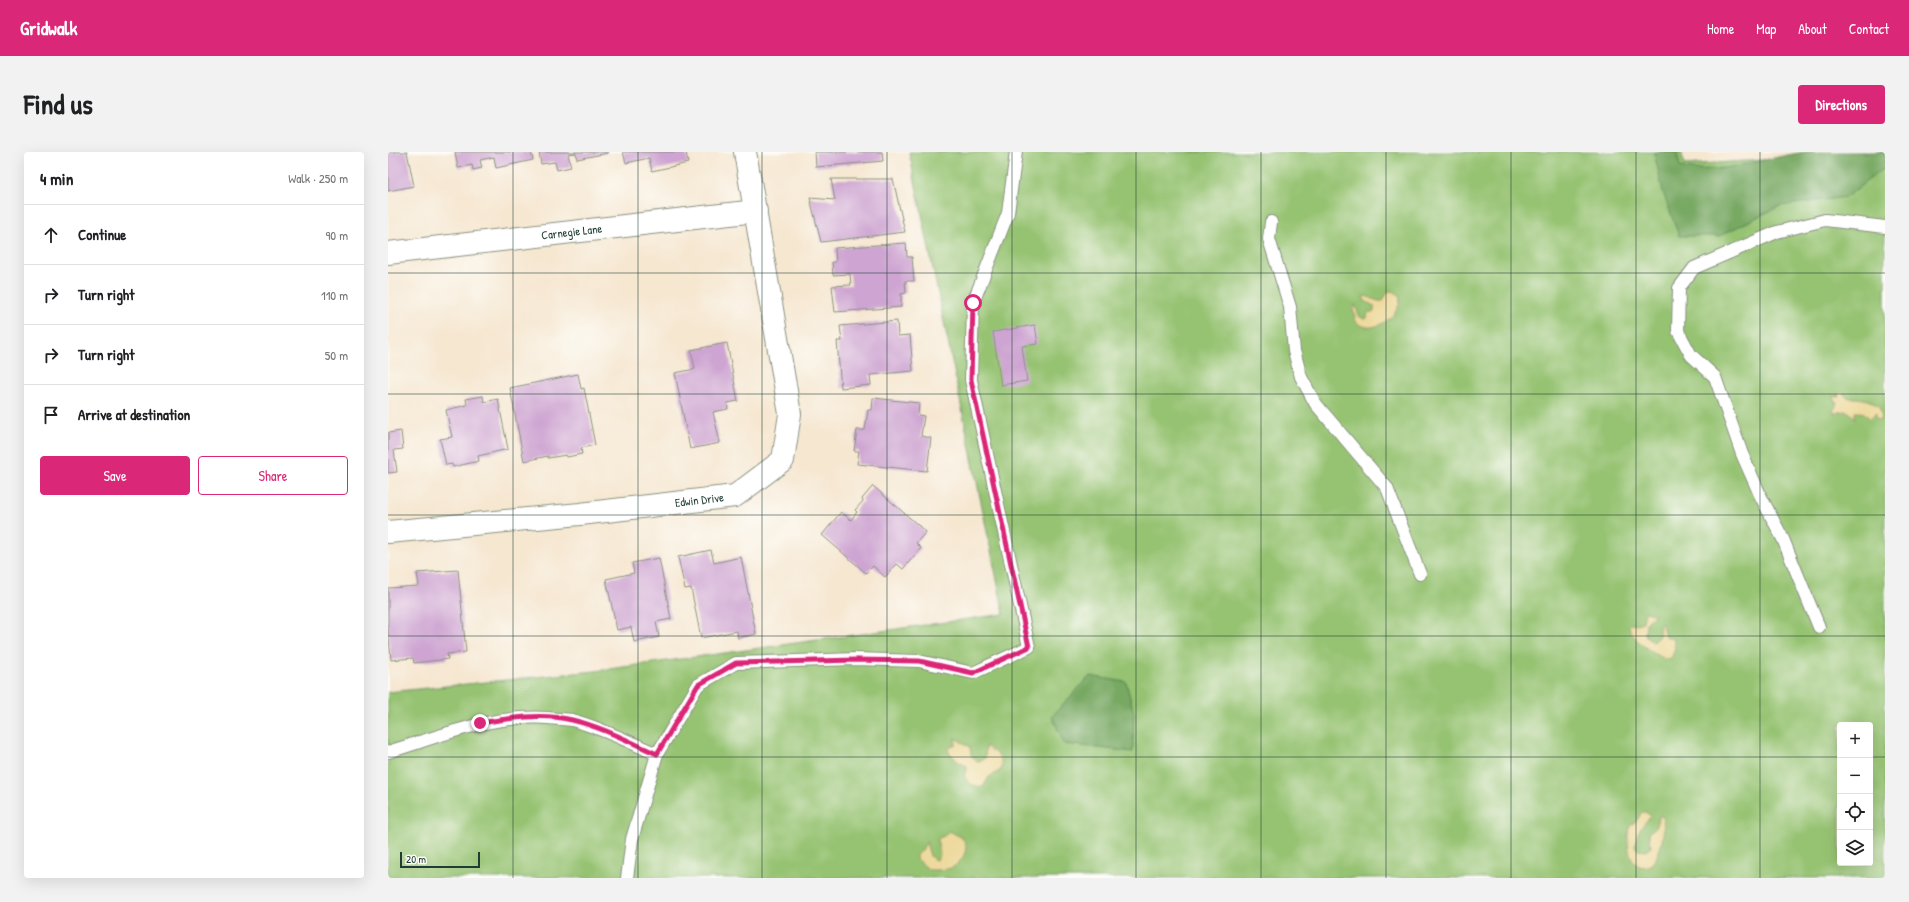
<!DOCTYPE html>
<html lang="en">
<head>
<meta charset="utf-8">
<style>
  :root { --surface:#fff; --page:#f2f2f2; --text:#202124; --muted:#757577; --line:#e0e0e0; --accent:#db2777 }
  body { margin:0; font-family:"Patrick Hand",sans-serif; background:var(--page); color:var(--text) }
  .controls { position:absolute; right:12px; bottom:12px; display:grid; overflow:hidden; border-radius:4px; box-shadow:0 4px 16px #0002 }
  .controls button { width:36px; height:36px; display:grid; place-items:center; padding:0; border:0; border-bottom:1px solid var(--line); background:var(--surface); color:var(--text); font:20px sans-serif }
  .scale { position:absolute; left:12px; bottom:10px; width:80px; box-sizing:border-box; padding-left:4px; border:2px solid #1f3d34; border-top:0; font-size:11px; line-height:14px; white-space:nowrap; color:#1f3d34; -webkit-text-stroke:3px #fdfcf7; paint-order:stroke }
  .stop { position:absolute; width:12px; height:12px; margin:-9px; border:3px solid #db2777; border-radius:50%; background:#fff }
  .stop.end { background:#db2777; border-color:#fff; box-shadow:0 1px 4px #0008 }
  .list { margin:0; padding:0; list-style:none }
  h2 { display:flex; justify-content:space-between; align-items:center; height:52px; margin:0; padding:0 16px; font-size:17px }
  h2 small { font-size:13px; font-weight:400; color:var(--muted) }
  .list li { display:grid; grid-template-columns:26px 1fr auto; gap:12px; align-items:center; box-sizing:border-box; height:60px; padding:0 16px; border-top:1px solid var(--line) }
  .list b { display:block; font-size:15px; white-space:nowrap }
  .list em { font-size:13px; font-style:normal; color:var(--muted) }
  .actions { display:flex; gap:8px; padding:12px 16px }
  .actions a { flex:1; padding:9px 0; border:1px solid var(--accent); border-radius:4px; text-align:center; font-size:14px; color:var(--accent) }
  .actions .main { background:var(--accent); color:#fff }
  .icon { flex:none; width:22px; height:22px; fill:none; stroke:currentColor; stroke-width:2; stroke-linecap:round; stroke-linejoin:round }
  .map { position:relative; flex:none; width:1497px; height:726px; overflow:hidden; border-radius:4px }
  header { display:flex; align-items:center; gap:24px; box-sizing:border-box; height:56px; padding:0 20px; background:var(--accent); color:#fff }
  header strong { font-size:19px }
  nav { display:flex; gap:22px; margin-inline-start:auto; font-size:14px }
  .intro { display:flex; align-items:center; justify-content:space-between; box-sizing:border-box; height:96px; padding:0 24px }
  h1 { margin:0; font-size:28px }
  .button { padding:10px 18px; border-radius:4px; background:var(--accent); color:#fff; font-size:14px; font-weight:700 }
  main { display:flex; gap:24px; padding:0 24px }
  aside { flex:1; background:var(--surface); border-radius:4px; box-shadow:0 4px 16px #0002 }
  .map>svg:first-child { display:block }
  .green { fill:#96c372; stroke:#5a8053; fill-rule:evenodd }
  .forest { fill:#78a964; stroke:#4c734c }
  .sand { fill:#eeda9e; stroke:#868c69 }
  .building { fill:#cea4d2 }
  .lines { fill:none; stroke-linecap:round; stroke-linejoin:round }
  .service-casing { stroke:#8a9282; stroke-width:14 }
  .minor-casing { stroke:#8a9282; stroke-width:24 }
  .service { stroke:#fff; stroke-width:12 }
  .minor { stroke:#fff; stroke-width:22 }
  .route { stroke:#db2777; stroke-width:5 }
  .grid { fill:none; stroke:#1f3d34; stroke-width:1; stroke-opacity:0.55 }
  .labels { text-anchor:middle; stroke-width:4; stroke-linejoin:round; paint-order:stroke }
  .street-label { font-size:12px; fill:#1f3d34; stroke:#fdfcf7 }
</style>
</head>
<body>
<header>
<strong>Gridwalk</strong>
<nav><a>Home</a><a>Map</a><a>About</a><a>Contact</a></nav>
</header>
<div class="intro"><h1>Find us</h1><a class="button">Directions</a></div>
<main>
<aside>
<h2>4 min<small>Walk · 250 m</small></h2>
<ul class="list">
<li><svg class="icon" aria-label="ahead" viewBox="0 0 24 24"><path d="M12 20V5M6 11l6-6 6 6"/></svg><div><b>Continue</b></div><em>90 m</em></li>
<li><svg class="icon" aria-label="right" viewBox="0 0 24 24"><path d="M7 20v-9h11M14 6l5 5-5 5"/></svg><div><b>Turn right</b></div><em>110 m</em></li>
<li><svg class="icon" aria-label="right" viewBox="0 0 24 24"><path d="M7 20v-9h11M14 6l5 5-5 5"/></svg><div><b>Turn right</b></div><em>50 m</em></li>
<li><svg class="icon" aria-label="arrive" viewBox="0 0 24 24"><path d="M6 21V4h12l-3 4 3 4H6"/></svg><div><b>Arrive at destination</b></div></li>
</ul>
<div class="actions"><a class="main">Save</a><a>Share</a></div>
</aside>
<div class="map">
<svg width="1497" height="726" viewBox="0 0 1497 726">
  <rect width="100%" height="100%" fill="#fdfcf7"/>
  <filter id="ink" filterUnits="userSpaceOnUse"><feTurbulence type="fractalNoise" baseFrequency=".025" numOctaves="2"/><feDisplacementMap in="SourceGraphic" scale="8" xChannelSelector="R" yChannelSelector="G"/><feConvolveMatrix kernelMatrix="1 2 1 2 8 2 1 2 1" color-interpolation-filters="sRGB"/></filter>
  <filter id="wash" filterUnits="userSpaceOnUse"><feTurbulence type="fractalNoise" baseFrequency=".012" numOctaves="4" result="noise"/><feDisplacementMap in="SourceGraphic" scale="16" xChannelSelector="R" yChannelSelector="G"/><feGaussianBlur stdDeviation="0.9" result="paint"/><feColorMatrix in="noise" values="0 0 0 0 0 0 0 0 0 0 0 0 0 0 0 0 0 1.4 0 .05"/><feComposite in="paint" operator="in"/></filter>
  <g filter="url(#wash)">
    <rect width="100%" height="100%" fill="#f6e7d1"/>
    <!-- green -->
    <path class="green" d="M521,0H1293L1297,13L1497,0V726H0V540L207,519L616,462ZM1452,573H1482V711H1452Z"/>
    <!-- forest -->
    <path class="forest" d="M1266,0H1289L1292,15C1332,24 1378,5 1418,0C1443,0 1472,0 1497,0V18L1496,16L1458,45L1392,54L1331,84H1291L1275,40Z
      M702,524L738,530L746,561L745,600L676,592L664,564Z"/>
    <!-- sand -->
    <path class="sand" d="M1000,139C1031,139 994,191 968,170L965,157L967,153L971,164L976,167L979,166L980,160H986V154L977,149L975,144C983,144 986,150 995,149Z
      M1453,240L1461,246C1475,245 1497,250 1493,268L1488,267V261L1481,267C1478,260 1474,260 1467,260V267C1459,256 1460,259 1446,261L1445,259L1449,252L1445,244L1451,245L1450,242Z
      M1257,460L1267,462L1258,470L1257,483L1265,490L1271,484L1272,472L1274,471L1276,483L1279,486H1285L1287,496L1284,505L1279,508C1266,502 1244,489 1241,474L1243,471L1249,472L1255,470Z
      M567,586L582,595L583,603L588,609H591L597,606L598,594C607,601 616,605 613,618L601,625L595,635C585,634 579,632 576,623L579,618V614L569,609L560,599L561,595L568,592Z
      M1254,660H1257L1262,663L1261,666C1252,675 1248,682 1247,695L1250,698L1258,699L1263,695L1261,680L1267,676L1271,664H1274C1279,675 1272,710 1260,714C1240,720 1237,686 1242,674C1244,671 1247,671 1249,668C1251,666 1252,662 1254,660Z
      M561,679C565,681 572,684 575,687C583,696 573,712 563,716C557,718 548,718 541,718L528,706V703L534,698L538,690L542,704L545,707L549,708L552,702L549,687L556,684Z"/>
    <g id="blocks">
      <!-- building -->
      <path class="building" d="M0,0H19L26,34L0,39Z
        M67,0H143L145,8L108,16L106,5L92,8L94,16L85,18L84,13L70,16Z
        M151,0H220V1L189,7L188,1L180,2L183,15L169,18L167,10L153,12Z
        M235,0H298L300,11L264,19L261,6L238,11Z
        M427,0H494L495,9L428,15Z
        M443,27H505L517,80L433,90L422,46L447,48Z
        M518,91L519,105H524L526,129H517L518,141L513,142V155L447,160L444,134L463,133L462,122L445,123L444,110H448L447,96Z
        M509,169L510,184L522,183L525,219L482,223L483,233L453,236L449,189H454L452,174Z
        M647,173L650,192L634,194L639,229L613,233L605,180Z
        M339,191L350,249L339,251L340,257L325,260L332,291L302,297L287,221L307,217L303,198Z
        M190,222L193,237L196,236L207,293L193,296L194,302L179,305L178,303L160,306V304L136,309L122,236Z
        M95,244L96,250L110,247L120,297L90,304L91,309L65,315L64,312L58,313L52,287L64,285L58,258L79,253L78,247Z
        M485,246L531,251L530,263L536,264L533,284L543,286L539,319L469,312L471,299H466L469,278H477L480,258H484Z
        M13,279L15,297L6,298L9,320L0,321V281Z
        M485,334L538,380L528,391L533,396L515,417L509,412L497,425L485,414L478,421L434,383L453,360L463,368L469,360L467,358L475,349L474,347Z
        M323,398L326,411L353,405L368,482L350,486L349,479L313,486L303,436L297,437L290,405Z
        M271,406L283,467L268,470L271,485L246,490L243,475L229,478L218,427L246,421L244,411Z
        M70,418L78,500L59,502L60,507L26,511L25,506L3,508L0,475V436L31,434L29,421Z"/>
    </g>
  </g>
  <g filter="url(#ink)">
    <use href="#blocks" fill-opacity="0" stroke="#8a9282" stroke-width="1"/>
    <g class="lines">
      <!-- service casing -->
      <g class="service-casing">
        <path id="service" d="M883,70L881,87L902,155L906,199L913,225L927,251L999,336L1032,422
          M1431,475L1395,387L1373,345L1354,302L1327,225L1303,203L1290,179L1291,136L1306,116L1389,80L1437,68L1497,75
          M0,600C53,584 104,562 160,566C168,567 177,567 184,568C214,576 241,590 269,602
          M239,726L244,687L269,602L310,533L348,511L468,507L531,509L585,521L641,495L583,228L585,151L620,61L628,0"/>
      </g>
      <!-- minor casing -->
      <g class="minor-casing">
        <g id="minor">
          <path id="s1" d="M0,101L368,59"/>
          <path id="s2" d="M0,380L192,362L347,344L395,308L402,262L357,0"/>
        </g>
      </g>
      <!-- service -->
      <use href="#service" class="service"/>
      <!-- minor -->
      <use href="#minor" class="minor"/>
    </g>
  </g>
  <g class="lines" filter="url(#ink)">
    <!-- route -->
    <path class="route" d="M92,571C122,566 154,561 184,568C214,575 242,590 269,602L310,533L348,511L468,508L531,509L585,521L641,495L583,228L585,151"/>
  </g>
  <!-- grid -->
  <path class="grid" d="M125,0V726M250,0V726M374,0V726M499,0V726M624,0V726M748,0V726M873,0V726M998,0V726M1123,0V726M1248,0V726M1372,0V726M0,121H1497M0,242H1497M0,363H1497M0,484H1497M0,605H1452M1482,605H1497"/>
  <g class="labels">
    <!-- street labels -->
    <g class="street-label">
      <text dy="4" stroke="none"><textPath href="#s1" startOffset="185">Carnegie Lane</textPath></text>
      <text dy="4" stroke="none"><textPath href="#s2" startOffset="313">Edwin Drive</textPath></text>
    </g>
  </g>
</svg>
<div class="controls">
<button>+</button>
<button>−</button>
<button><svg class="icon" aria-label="locate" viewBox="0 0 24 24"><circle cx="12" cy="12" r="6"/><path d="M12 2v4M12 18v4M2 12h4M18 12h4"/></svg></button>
<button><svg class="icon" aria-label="layers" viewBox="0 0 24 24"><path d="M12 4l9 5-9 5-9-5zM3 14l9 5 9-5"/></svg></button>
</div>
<div class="scale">20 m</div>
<div class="stop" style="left:585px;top:151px"></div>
<div class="stop end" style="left:92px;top:571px"></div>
</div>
</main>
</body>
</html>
